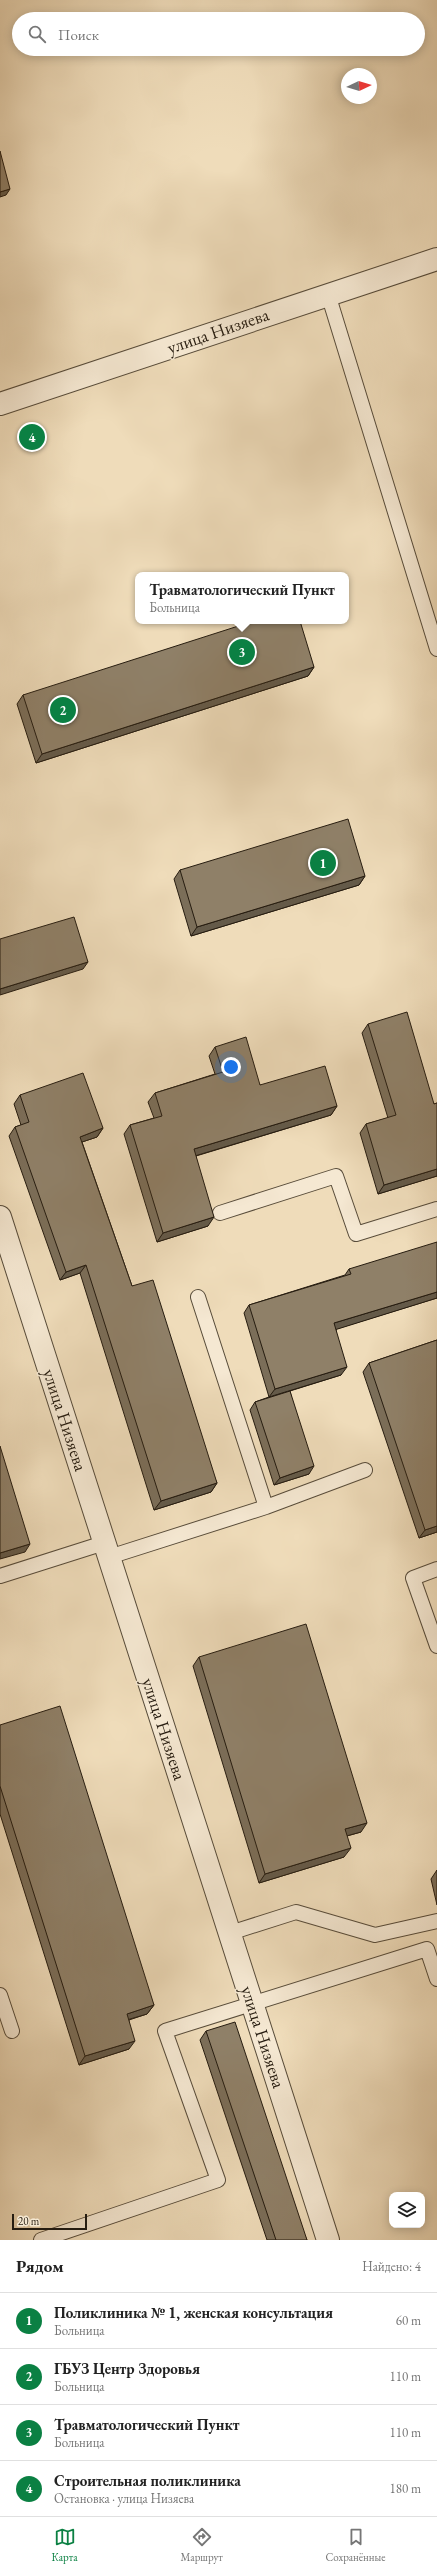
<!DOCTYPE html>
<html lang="ru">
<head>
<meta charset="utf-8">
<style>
  :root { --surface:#fff; --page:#f2f2f2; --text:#222; --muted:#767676; --line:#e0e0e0; --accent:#0b8043 }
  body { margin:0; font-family:"EB Garamond",serif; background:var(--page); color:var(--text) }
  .controls { position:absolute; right:12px; bottom:12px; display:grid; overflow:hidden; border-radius:8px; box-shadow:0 2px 10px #0003 }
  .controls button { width:36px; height:36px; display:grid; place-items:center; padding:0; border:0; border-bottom:1px solid var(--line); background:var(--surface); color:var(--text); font:20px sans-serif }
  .compass { position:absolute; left:341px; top:68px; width:36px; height:36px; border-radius:50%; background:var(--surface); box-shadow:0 2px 10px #0003; rotate:86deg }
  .scale { position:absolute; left:12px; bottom:10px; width:75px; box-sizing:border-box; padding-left:4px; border:2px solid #261c10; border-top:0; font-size:11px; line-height:14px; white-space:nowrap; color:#261c10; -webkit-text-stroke:3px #f5e8d2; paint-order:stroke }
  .you { position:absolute; left:231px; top:1067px; width:14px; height:14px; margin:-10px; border:3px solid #fff; border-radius:50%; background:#1a73e8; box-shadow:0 0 0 6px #1a73e833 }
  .badge { display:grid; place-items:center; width:26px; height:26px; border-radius:50%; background:var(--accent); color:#fff; font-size:13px; font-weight:700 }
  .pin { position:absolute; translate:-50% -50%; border:2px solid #fff; box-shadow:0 1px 4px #0006 }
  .popup { position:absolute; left:135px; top:572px; width:214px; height:52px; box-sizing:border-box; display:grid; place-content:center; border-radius:8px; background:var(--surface); filter:drop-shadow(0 1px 3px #0005); font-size:13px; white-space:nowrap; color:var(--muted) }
  .popup b { font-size:15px; color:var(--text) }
  .popup::after { content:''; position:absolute; left:50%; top:100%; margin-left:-8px; border:8px solid transparent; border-top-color:var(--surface) }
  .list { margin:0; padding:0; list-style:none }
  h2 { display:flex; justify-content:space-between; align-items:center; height:52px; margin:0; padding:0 16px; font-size:17px }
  h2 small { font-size:13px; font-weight:400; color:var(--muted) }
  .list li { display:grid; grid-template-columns:26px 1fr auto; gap:12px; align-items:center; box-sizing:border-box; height:56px; padding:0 16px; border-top:1px solid var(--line) }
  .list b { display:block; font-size:15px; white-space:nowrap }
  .list p { margin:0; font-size:13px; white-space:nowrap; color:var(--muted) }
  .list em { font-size:13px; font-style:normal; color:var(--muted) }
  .icon { flex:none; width:22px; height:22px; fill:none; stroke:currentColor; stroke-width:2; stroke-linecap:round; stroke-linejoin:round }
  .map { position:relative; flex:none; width:437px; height:2240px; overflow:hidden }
  .search { position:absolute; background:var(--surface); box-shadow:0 2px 10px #0003; left:12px; right:12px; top:12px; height:44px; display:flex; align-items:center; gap:10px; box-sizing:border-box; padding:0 14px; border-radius:22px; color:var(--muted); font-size:15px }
  .sheet { height:276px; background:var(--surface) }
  nav { display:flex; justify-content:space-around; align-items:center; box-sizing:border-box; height:56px; border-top:1px solid var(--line); background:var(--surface); font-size:11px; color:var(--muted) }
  nav a { display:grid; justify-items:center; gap:2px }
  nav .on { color:var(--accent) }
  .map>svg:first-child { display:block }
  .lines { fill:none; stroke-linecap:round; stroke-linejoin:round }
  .service-casing { stroke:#584c3a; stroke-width:16 }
  .minor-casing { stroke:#584c3a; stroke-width:24 }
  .service { stroke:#f5e8d2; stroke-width:14 }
  .minor { stroke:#f5e8d2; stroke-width:22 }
  .wall { fill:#7b6e59; stroke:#261c10 }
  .shaded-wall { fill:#645a49; stroke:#261c10 }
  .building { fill:#8f8068; stroke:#261c10 }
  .labels { text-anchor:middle; stroke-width:3; stroke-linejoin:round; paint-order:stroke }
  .street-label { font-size:18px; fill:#261c10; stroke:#f5e8d2 }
</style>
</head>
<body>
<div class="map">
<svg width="437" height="2240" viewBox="0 0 437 2240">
  <rect width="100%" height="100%" fill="#efdcba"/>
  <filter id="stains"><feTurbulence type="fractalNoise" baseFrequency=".005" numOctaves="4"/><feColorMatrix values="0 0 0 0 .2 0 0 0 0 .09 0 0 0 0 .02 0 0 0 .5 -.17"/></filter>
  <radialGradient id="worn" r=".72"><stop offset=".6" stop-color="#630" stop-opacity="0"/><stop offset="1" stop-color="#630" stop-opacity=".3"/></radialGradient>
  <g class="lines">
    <!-- service casing -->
    <g class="service-casing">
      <path id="service" d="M328,294L437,649
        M220,1213L336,1176L356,1234L437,1209
        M198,1297L266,1507
        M109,1557L266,1507L365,1470
        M437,1569L413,1578L437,1646
        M0,1576L104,1543
        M230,1933L296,1912L375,1935L437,1921
        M0,1995L12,2031
        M41,2240L218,2180L165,2031L427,1949L437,1979"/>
    </g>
    <!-- minor casing -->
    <g class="minor-casing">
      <path id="minor" d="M0,404L437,259
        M0,1217L328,2240"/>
    </g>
    <!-- service -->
    <use href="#service" class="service"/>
    <!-- minor -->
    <use href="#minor" class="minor"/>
  </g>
  <!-- wall -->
  <path class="wall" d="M314,667L308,676L36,763L17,704L23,695Z
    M180,870L365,876L359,885L191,936L174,879Z
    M368,1024L434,1104L437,1103V1176L378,1194L360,1133L366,1124L388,1118L362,1033Z
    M215,1047L260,1085L337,1106L331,1115L196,1156L208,1226L157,1242L124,1134L130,1125L154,1118L148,1102L155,1093L215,1074L209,1056Z
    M20,1095L103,1128L97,1137L82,1142L132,1286L217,1483L211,1492L154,1510L80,1273L60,1280L9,1136L15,1127L21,1125L14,1104Z
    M349,1269L437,1298L336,1329L341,1375L290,1391L309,1474L274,1485L250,1410L255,1402L269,1397L244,1313L249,1305L345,1275Z
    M437,1340V1532L419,1538L363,1372L369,1363Z
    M199,1657L361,1832L347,1836L344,1857L259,1883L193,1666Z
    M0,1725L154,2005L147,2014L129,2020V2049L79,2065L0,1814Z
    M437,1870V1905L431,1879Z
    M206,2031L307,2240H267L200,2040Z"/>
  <!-- shaded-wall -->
  <path class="shaded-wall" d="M10,189L6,195L0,197V192Z
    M314,667L308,676L36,763L42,754Z
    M365,876L359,885L191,936L197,927Z
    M88,962L83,969L0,995V989Z
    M337,1106L331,1115L188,1158L194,1149Z
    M103,1128L97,1137L73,1145L80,1137Z
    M437,1169V1176L378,1194L384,1185Z
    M214,1217L208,1226L157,1242L163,1233Z
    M86,1265L80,1273L60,1280L66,1272Z
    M437,1292V1298L328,1332L334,1323Z
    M347,1367L341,1375L269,1397L275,1389Z
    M314,1466L309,1474L274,1485L280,1478Z
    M217,1483L211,1492L154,1510L161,1501Z
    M437,1526V1532L419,1538L425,1530Z
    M30,1544L25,1552L0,1559V1553Z
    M367,1823L361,1832L339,1838L345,1829Z
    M351,1848L344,1857L259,1883L265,1874Z
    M154,2005L147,2014L120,2022L127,2014Z
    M135,2041L129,2049L79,2065L85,2056Z"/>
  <!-- building -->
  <path class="building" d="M0,151L10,189L0,192Z
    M254,621H300L314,667L42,754L23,695Z
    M348,819L365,876L197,927L180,870Z
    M74,917L88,962L0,989V939Z
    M407,1012L434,1104L437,1103V1169L384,1185L366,1124L396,1115L368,1024Z
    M246,1037L260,1085L325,1066L337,1106L194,1149L214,1217L163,1233L130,1125L162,1116L155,1093L223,1072L215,1047Z
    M83,1073L103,1128L80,1137L132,1286L153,1280L217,1483L161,1501L86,1265L66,1272L15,1127L29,1122L20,1095Z
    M437,1242V1292L334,1323L347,1367L275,1389L249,1305L351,1274L349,1269Z
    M437,1340V1526L425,1530L369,1363Z
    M290,1391L314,1466L280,1478L255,1402Z
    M0,1446L30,1544L0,1553Z
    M306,1624L367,1823L345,1829L351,1848L265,1874L199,1657Z
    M60,1706L154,2005L127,2014L135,2041L85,2056L0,1786V1725Z
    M235,2022L307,2240H276L206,2031Z"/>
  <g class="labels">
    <!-- street labels -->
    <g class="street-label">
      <text transform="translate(218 331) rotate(-19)" y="6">улица Низяева</text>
      <text transform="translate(65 1420) rotate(72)" y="6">улица Низяева</text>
      <text transform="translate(164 1729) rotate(72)" y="6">улица Низяева</text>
      <text transform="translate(263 2037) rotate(72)" y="6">улица Низяева</text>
    </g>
  </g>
  <rect width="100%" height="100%" filter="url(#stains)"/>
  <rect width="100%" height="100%" fill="url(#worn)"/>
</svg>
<div class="controls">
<button><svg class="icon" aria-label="layers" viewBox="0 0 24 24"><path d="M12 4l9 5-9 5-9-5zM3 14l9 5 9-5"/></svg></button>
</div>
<svg class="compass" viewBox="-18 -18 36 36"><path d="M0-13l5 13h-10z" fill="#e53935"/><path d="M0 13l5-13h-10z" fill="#767676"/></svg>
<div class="scale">20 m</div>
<div class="you"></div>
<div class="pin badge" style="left:323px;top:863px">1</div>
<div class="pin badge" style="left:63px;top:710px">2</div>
<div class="pin badge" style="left:242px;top:652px">3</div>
<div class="popup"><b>Травматологический Пункт</b>Больница</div>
<div class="pin badge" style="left:32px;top:437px">4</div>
<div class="search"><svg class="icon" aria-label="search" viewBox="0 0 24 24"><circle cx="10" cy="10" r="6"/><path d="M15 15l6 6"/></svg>Поиск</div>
</div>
<section class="sheet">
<h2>Рядом<small>Найдено: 4</small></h2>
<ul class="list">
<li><span class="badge">1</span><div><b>Поликлиника № 1, женская консультация</b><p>Больница</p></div><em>60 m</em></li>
<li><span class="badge">2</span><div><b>ГБУЗ Центр Здоровья</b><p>Больница</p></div><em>110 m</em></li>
<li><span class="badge">3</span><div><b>Травматологический Пункт</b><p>Больница</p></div><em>110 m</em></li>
<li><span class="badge">4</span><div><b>Строительная поликлиника</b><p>Остановка · улица Низяева</p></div><em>180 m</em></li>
</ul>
</section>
<nav>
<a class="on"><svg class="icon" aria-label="map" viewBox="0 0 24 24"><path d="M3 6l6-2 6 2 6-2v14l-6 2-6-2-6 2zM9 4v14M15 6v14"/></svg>Карта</a>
<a><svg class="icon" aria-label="directions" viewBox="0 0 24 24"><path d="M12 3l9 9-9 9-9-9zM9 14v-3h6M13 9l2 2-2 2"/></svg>Маршрут</a>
<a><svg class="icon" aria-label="saved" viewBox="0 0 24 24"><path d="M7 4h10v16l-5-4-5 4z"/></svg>Сохранённые</a>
</nav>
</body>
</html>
